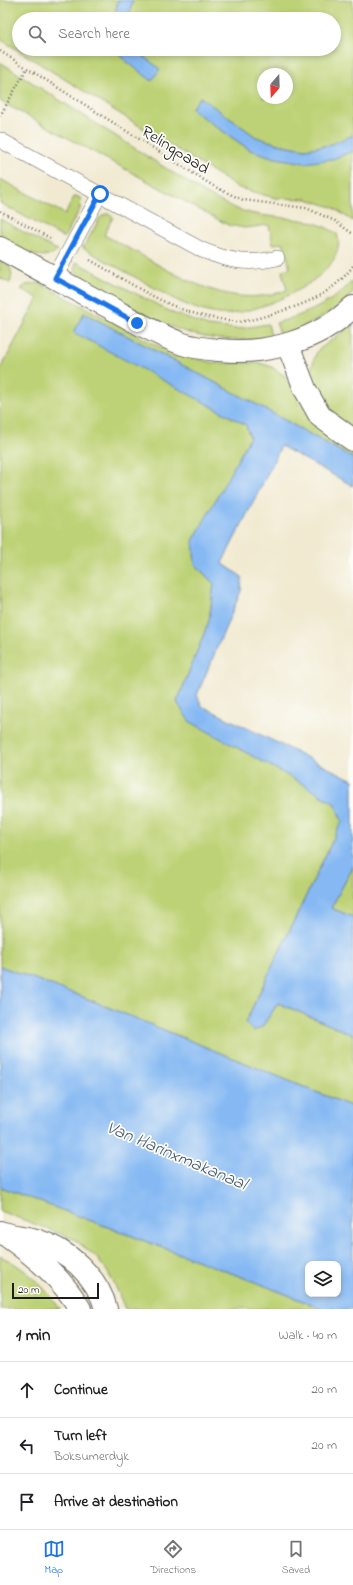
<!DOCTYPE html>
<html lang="en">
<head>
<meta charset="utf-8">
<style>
  :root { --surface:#fff; --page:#f2f2f2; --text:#202124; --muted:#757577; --line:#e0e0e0; --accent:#1a73e8 }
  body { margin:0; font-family:"Indie Flower",sans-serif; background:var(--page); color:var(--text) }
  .controls { position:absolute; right:12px; bottom:12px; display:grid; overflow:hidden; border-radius:8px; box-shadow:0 2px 6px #0003 }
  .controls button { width:36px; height:36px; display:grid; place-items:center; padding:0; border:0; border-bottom:1px solid var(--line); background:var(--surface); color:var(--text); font:20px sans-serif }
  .compass { position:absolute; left:257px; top:68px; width:36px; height:36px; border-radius:50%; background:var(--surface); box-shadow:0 2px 6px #0003; rotate:199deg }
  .scale { position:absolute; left:12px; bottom:10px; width:87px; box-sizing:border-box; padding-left:4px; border:2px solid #1c1c1c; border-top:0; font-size:11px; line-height:14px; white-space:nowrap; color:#1c1c1c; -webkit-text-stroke:3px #fdfcf7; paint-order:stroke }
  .stop { position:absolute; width:12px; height:12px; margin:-9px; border:3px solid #1a73e8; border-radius:50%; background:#fff }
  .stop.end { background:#1a73e8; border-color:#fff; box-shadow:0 1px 4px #0008 }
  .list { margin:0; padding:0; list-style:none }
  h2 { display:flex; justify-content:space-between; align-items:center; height:52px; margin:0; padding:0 16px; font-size:17px }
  h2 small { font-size:13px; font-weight:400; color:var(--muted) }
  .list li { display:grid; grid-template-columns:26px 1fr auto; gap:12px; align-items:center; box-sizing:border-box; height:56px; padding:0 16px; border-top:1px solid var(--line) }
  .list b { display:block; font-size:15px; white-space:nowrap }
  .list p { margin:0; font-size:13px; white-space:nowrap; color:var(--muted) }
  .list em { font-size:13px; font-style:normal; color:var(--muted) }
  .icon { flex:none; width:22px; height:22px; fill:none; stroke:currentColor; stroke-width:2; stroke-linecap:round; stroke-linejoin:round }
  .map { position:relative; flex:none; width:353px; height:1309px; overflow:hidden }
  .search { position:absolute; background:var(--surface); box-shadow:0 2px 6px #0003; left:12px; right:12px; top:12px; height:44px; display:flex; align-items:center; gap:10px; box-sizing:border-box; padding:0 14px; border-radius:22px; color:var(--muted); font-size:15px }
  .sheet { height:220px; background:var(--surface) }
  nav { display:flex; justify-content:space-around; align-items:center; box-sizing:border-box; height:56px; border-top:1px solid var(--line); background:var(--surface); font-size:11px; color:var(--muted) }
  nav a { display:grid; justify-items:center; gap:2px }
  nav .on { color:var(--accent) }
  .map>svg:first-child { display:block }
  .green { fill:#bdd276; stroke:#6c7749; fill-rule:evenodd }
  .water { fill:#86b9f3; stroke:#516a88; fill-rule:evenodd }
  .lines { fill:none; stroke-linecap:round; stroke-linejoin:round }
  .service-casing { stroke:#67645b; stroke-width:16 }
  .minor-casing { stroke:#67645b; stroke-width:24 }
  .path { stroke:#67645b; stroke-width:2.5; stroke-dasharray:1 3; stroke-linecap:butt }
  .service { stroke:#fff; stroke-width:15 }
  .minor { stroke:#fff; stroke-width:22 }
  .route { stroke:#1a73e8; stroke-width:5 }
  .labels { text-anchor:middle; stroke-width:3.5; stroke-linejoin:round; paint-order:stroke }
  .street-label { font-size:17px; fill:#1c1c1c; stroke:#fdfcf7 }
  .water-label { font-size:18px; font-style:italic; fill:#465b72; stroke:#fdfcf7 }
</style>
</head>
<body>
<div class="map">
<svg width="353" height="1309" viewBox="0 0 353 1309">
  <rect width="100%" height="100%" fill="#fdfcf7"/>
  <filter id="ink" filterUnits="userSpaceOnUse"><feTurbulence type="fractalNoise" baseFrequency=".025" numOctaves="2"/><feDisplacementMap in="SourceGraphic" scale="8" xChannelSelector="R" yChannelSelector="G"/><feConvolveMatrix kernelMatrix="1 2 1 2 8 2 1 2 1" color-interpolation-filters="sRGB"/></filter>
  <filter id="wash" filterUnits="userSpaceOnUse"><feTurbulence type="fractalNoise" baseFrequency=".012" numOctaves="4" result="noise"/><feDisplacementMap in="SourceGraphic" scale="16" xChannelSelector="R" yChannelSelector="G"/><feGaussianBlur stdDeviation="0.9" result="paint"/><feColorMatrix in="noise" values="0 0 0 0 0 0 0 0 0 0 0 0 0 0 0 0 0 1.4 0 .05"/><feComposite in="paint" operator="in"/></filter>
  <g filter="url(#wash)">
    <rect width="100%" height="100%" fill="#f1ead1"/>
    <!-- green -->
    <path class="green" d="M0,0H118L114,19H19V49H117L125,60L151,80L159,69L134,49H334V19H128L133,0H353V135L329,145L305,149L278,144L256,137L200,97L191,109L250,150L333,159L353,151V221L332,207L307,199L275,198L239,188L0,39ZM263,74H287V98H263Z
      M0,62L203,192C218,200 233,209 250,213C279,220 311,215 337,234C353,277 249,318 219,314C192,311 168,296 144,282C124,271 104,260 83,248L100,218C103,214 110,212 113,217L104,235C123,245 142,255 160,266C201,288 240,307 287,290L282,272L283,270L290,268L284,243L273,244L269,225L245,228L228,225L0,101Z
      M0,179L65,214L74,197L77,196L81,199L80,209L64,238L0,203Z
      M0,219L58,251C39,265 17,246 0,237Z
      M0,260C11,266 14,271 10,283L0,278Z
      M76,262L173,313L208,326L237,329L268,324L272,339C249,340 228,341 205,337C170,330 137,311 107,294C98,290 87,286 81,278C76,274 74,268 76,262Z
      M353,280V293C332,314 308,326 281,336L276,323C305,314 333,304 353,280Z
      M39,283L156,345L182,355L214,363H260L272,367L286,377L310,418L325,434L353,450V458L252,402L84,313L74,331L246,425L250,437L234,468L195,564L214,584L209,621L177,702L335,804L342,821L245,1023L262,1027L278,1003L353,1035V1107L78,995L0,966V370L38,298L21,289L26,285Z
      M353,324V430L331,411L314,386L310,372L317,351Z
      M353,867V917L331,908Z
      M0,1187L258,1283L323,1309H125L115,1285L107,1271L96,1257L74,1239L0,1211Z
      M0,1256C25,1267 45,1287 60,1309H0Z"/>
    <!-- water -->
    <path class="water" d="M118,0H133L128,19H114Z
      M117,49H134L160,69L152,81L125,60Z
      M200,97L256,137L278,144L305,149L329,145L353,135V151L333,159L305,163L275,158L250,150L191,109Z
      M84,313L252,402L353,458V486L281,446L263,483L222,563L242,577L241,591L197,695L202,706L353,780V867L331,908L353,917V1035L278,1003L262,1027L253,1031L245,1023L342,821L335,804L301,783L189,721L177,702L209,621L214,584L195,564L193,541L250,437L246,425L73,332Z
      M0,966L78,995L353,1107V1309H323L258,1283L0,1187ZM308,1264H338V1294H308Z"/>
  </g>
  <g filter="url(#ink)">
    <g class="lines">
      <!-- service casing -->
      <g class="service-casing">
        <path id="service" d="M0,140L202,250C229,261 248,265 277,258
          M55,277L100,194"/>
      </g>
      <!-- minor casing -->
      <g class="minor-casing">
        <path id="minor" d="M0,248C36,267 71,287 107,306C131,319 157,335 183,344C194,348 207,349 219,350C267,355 317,341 353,307
          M288,345L305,389L320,416L353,440
          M0,1232C12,1237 25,1236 36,1240C67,1249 98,1277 106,1309
          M7,1236C35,1256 63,1279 80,1309"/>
      </g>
      <!-- path -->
      <path class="path" d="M0,51L215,187L243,200L306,208L335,221L353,234
        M0,116L27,68
        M0,211L50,238
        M90,260C131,283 172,313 220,319C225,320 232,322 238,322C255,320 272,314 288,309C314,301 337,288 353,266"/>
      <!-- service -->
      <use href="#service" class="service"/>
      <!-- minor -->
      <use href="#minor" class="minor"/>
    </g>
  </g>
  <g class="lines" filter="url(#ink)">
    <!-- route -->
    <path class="route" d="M100,194L55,278L137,323"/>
  </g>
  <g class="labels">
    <!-- street labels -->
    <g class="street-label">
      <text transform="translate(176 149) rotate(32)" y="6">Relingpaad</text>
    </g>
    <!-- water labels -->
    <g class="water-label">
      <text transform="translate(177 1155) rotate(23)" y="6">Van Harinxmakanaal</text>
    </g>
  </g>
</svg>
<div class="controls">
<button><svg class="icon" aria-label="layers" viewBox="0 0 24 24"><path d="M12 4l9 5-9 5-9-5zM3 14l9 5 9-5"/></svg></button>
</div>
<svg class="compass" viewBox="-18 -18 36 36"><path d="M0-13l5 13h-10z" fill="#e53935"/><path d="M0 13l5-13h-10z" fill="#757577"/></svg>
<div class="scale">20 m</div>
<div class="stop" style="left:100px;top:194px"></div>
<div class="stop end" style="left:137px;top:323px"></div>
<div class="search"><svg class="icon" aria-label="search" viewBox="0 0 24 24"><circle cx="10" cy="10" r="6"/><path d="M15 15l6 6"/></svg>Search here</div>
</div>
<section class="sheet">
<h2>1 min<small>Walk · 40 m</small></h2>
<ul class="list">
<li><svg class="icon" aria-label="ahead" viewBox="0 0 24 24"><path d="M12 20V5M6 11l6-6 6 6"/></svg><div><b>Continue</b></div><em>20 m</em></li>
<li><svg class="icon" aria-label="left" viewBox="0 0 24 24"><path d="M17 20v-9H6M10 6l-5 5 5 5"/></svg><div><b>Turn left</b><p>Boksumerdyk</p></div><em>20 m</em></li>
<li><svg class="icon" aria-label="arrive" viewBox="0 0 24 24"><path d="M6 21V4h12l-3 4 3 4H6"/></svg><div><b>Arrive at destination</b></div></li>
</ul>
</section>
<nav>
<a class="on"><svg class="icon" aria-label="map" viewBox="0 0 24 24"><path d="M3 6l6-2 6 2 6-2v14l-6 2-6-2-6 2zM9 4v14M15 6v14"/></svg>Map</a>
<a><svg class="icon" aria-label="directions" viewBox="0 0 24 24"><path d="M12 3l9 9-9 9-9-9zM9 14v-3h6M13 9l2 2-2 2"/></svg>Directions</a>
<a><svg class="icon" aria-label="saved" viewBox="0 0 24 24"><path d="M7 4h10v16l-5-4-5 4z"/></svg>Saved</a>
</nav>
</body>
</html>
